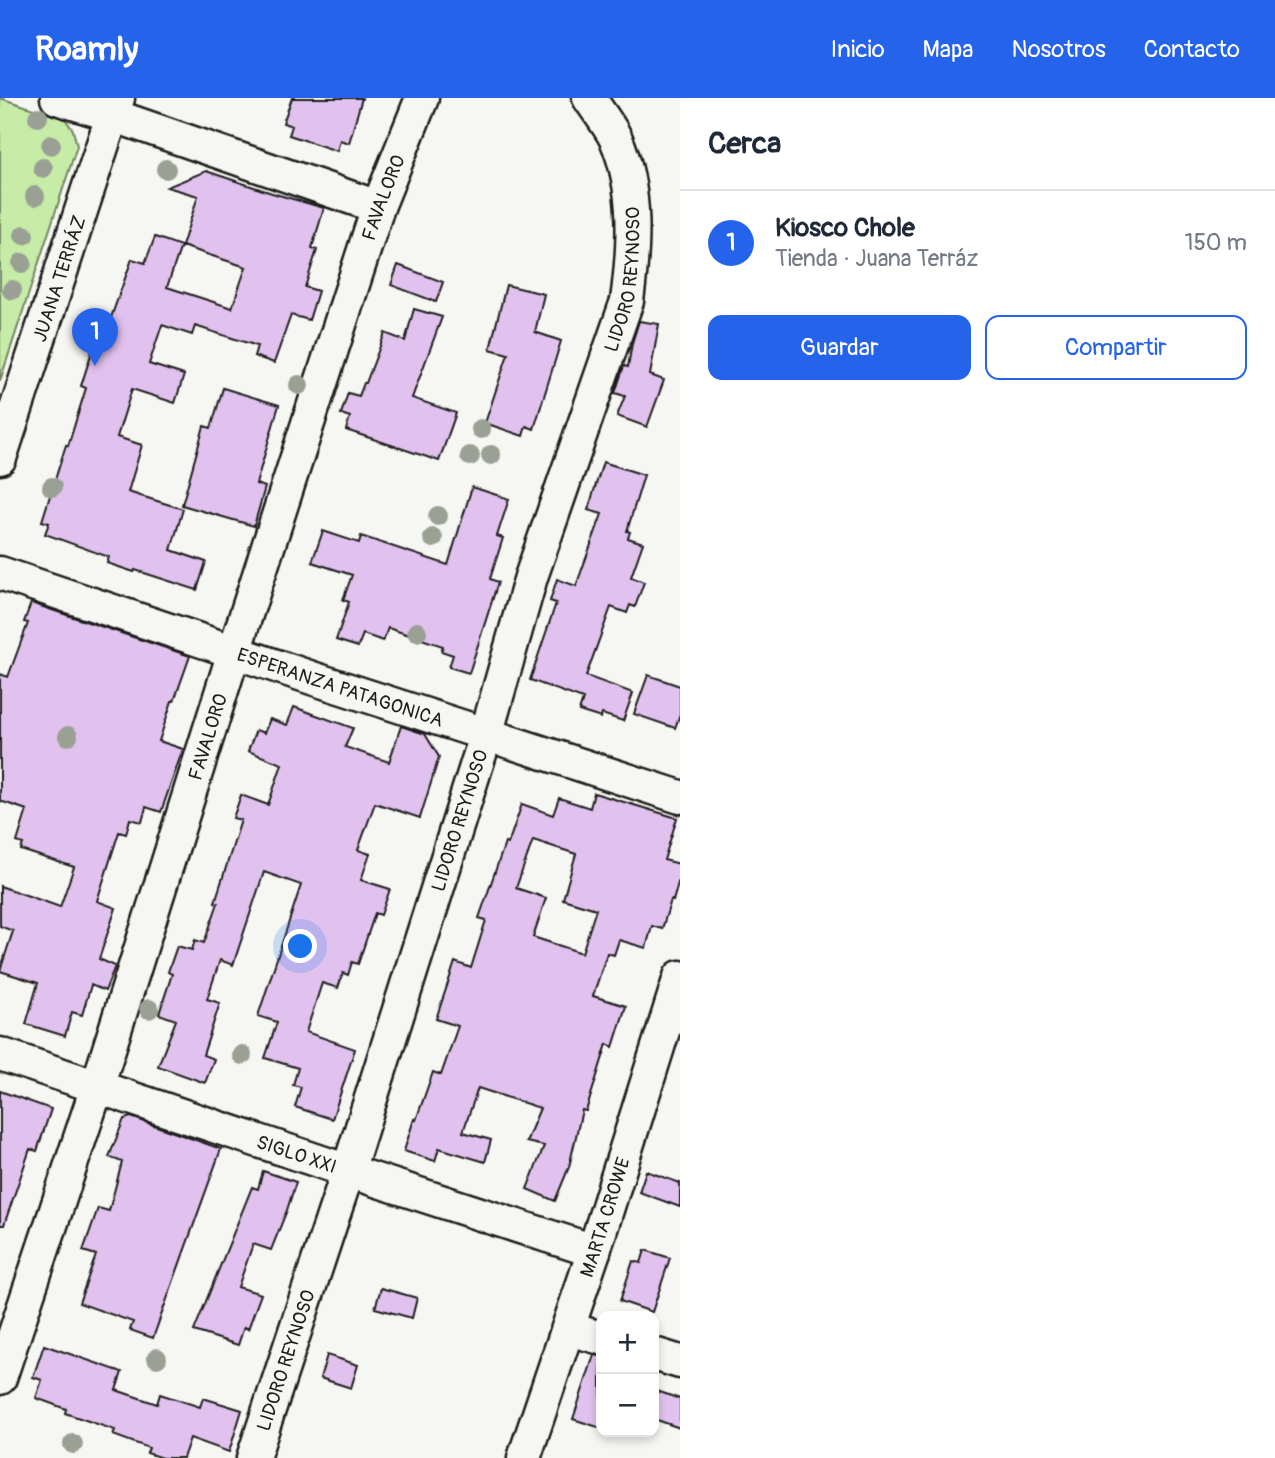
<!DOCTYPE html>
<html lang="es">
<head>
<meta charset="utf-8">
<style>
  :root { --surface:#fff; --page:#f6f6f7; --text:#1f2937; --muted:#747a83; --line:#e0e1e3; --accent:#2563eb }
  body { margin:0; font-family:Pangolin,sans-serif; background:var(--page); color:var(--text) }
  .controls { position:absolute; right:21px; bottom:21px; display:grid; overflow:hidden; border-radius:14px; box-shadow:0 4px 10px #0003 }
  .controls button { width:63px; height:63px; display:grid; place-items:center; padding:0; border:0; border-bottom:2px solid var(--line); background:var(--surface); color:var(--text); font:35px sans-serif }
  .you { position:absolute; left:301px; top:849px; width:24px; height:24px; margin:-18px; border:5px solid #fff; border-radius:50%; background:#1a73e8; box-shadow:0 0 0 10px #1a73e833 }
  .badge { display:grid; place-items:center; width:46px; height:46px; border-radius:50%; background:var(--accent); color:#fff; font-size:23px; font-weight:700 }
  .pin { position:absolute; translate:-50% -58px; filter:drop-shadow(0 2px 4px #0008) }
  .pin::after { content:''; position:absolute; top:37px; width:24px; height:21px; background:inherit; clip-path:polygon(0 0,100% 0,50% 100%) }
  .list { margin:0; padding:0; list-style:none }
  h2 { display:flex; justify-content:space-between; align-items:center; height:91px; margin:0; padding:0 28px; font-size:30px }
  h2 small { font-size:23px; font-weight:400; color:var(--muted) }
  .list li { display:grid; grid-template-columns:46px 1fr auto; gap:21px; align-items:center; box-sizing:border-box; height:105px; padding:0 28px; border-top:2px solid var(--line) }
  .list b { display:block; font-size:26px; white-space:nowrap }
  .list p { margin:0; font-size:23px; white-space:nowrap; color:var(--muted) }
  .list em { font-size:23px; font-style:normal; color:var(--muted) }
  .actions { display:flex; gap:14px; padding:21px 28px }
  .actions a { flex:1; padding:16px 0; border:2px solid var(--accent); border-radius:14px; text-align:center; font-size:24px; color:var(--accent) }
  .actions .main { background:var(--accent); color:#fff }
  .map { position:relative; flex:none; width:680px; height:1360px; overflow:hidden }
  header { display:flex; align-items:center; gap:42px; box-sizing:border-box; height:98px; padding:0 35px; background:var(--accent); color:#fff }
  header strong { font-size:33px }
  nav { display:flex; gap:38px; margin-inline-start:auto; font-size:24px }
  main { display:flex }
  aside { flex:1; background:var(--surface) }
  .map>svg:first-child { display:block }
  .green { fill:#c6eca7; stroke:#718462; stroke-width:2 }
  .building { fill:#e1c2ef; stroke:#1c1c1c; stroke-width:2; fill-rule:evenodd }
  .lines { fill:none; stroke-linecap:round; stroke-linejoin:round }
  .minor-casing { stroke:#1c1c1c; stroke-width:37 }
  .minor { stroke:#f6f6f2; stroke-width:32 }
  .tree { fill:#9aa093 }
  .labels { text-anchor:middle; stroke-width:5; stroke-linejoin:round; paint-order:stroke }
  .street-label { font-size:19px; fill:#1c1c1c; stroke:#f6f6f2 }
</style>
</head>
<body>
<header>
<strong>Roamly</strong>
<nav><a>Inicio</a><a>Mapa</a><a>Nosotros</a><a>Contacto</a></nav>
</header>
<main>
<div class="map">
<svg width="680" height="1360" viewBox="0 0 680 1360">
  <rect width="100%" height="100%" fill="#f6f6f2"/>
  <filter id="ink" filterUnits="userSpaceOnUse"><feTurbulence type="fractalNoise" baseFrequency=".0143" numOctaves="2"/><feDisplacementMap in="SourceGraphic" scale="14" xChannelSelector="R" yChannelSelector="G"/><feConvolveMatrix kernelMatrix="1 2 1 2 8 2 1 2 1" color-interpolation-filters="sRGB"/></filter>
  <g filter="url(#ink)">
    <!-- green -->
    <path class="green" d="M0,0L65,21L73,32L77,48L0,283Z"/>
    <!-- building -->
    <path class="building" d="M292,0H362L349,45L340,42L337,53L289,37L292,28L283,25Z
      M206,73L272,95L324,110L312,150L317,152L305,189L318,193L309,222L291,217L274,265L254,258L257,248L195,228L192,237L162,227L149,266L184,277L175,305L132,291L117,339L142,347L128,394L183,411L171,452L206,464L197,492L135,472L134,474L107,465L109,459L45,436L49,425L42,423L66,347L68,348L86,290L81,288L94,247L100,250L132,161L145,165L155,139L181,148L167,189L232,210L246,169L182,148L198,98L167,89Z
      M398,167L443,184L436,204L391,187Z
      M506,187L544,196L535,234L561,243L534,331L526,328L523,338L485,325L508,256L490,251Z
      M414,211L442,219L412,300L456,315L439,363L346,332L350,319L341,316L348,295L359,298L364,285H366L385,235L405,243Z
      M639,223L659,226L650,277L664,282L647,329L617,318L625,298L615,295L624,268L628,269L632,245Z
      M223,290L279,307L256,386L265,389L254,428L182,407L204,328L211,330Z
      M603,364L644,377L627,433L630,434L628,440L643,445L631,479L644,484L635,509L630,507L627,515L611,509L586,578L633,595L623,623L602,616L601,620L579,613L583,601L530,582L556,505L550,503L557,481L576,488L602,416L588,412Z
      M472,389L509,401L497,438L503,440L490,481L498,484L469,575L449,569L453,557L441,553L443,548L388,530L383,543L363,536L358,549L336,542L349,504L343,502L352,477L312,464L323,433L359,445L361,438L448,467Z
      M31,505L190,558L174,603H172L159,643L183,651L161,714L146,709L142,724L130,721L126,736L119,734L97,803L116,810L99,861L115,868L105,893L91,887L82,917L72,914L65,938L26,926L38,885L0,873L13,833L0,828V788L60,809L74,769L21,752L23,746L17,744L27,712L0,703V576L8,579L28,525L24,524Z
      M648,577L680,588V616L675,630L634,616Z
      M294,609L353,630L345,649L389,664L401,628L425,636L439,659L420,720L375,705L358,752L370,756L361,782L390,791L381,817L375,815L358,866L352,864L348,877L343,875L338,890L322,885L306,934L355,951L332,1021L295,1009L301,989L293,987L298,970L265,960L277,924L258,918L301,787L264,774L233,867L220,862L207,901L220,905L203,957L214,961L205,985L158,968L176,922L159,916L172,876L168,874L177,848L192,852L195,842L204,845L218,805L215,804L241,722L233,720L241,697L268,707L282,666L248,653L256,632L264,635L270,621L287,627Z
      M594,695L677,720L664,762L680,766V778L673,803L671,802L662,831L652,828L646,850L619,842L614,857L607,855L593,898L626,908L613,949L607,946L586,1013L582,1012L569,1069L555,1103L527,1091L544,1048L526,1044L540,1010L478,990L463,1034L491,1042L485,1064L439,1050L435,1063L404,1053L414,1021L416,1022L433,974L441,977L458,928L436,921L455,864L471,870L486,822L479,820L505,745L508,746L522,706L553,717L559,700L590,710ZM533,742L576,756L563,801L596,811L582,855L533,839L546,800L516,790Z
      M0,993L51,1011L37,1053L30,1051L4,1127H0Z
      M131,1019L221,1051L153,1240L130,1232L133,1224L79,1205L96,1157L83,1153L98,1110L109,1113L122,1064L109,1059L124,1021Z
      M263,1073L296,1084L287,1112L271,1152L253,1146L238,1189L261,1196L248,1231L244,1229L238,1247L194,1233L252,1089L258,1091Z
      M646,1073L680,1085V1109L639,1094Z
      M645,1152L670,1160L652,1214L620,1203L633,1163L641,1165Z
      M381,1190L417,1200L412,1220L375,1210Z
      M44,1247L122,1274L116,1292L157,1306L160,1296L200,1309L203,1300L242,1312L229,1354L190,1340L183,1360H162L147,1355L149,1350L113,1337L115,1332L65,1315L66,1311L36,1300L42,1282L33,1279Z
      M327,1257L358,1267L351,1290L320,1280Z
      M594,1257L601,1258V1330L573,1321Z
      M654,1292L680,1301V1330L654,1321Z"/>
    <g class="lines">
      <!-- minor casing -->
      <g class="minor-casing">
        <g id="minor">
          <path d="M57,0L112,17L378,109"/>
          <path id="s1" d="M0,360L118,0"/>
          <path id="s2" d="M0,475L315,581L680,699"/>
          <path id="s3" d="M0,956L348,1073L594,1153"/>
          <path d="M569,1231L601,1240"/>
          <path d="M654,1256L680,1264"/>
          <path id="s4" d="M0,1280L97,989L234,554L378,109L422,0"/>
          <path id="s5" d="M253,1360L348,1073L486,637L531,479L627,203C634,150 638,92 616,41C609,27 598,13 589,0"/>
          <path id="s6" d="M524,1360L594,1153L680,879"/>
        </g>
      </g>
      <!-- minor -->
      <use href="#minor" class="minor"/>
    </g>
    <!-- trees -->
    <g class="tree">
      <circle cx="38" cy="19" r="10"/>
      <circle cx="51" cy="47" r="10"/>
      <circle cx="43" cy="70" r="10"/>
      <circle cx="166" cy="71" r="10"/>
      <circle cx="35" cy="98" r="10"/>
      <circle cx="24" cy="137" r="10"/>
      <circle cx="22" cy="165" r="10"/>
      <circle cx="12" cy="192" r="10"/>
      <circle cx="299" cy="287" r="10"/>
      <circle cx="481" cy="331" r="10"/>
      <circle cx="491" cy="357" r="10"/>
      <circle cx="470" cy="358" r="10"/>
      <circle cx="52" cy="389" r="10"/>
      <circle cx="438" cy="418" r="10"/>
      <circle cx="433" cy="440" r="10"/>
      <circle cx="417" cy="534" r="10"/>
      <circle cx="68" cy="638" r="10"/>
      <circle cx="149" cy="911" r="10"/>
      <circle cx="242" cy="957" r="10"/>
      <circle cx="157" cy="1260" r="10"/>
      <circle cx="73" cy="1346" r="10"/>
    </g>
  </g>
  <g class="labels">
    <!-- street labels -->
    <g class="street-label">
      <text dy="7" stroke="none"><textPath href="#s4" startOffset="1241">FAVALORO</textPath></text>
      <text dy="7" stroke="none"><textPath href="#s1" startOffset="189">JUANA TERRÁZ</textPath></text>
      <text dy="7" stroke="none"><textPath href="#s5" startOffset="1237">LIDORO REYNOSO</textPath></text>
      <text dy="7" stroke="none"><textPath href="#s2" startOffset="359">ESPERANZA PATAGONICA</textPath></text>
      <text dy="7" stroke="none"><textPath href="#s4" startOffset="674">FAVALORO</textPath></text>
      <text dy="7" stroke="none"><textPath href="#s5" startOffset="670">LIDORO REYNOSO</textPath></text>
      <text dy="7" stroke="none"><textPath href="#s3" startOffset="313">SIGLO XXI</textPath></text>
      <text dy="7" stroke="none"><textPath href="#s6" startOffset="254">MARTA CROWE</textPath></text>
      <text dy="7" stroke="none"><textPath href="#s5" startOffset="103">LIDORO REYNOSO</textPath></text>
    </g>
  </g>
</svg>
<div class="controls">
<button>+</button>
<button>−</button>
</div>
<div class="you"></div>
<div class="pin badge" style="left:95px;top:268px">1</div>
</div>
<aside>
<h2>Cerca<small></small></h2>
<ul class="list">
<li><span class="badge">1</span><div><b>Kiosco Chole</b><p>Tienda · Juana Terráz</p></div><em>150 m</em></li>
</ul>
<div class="actions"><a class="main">Guardar</a><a>Compartir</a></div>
</aside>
</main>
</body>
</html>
